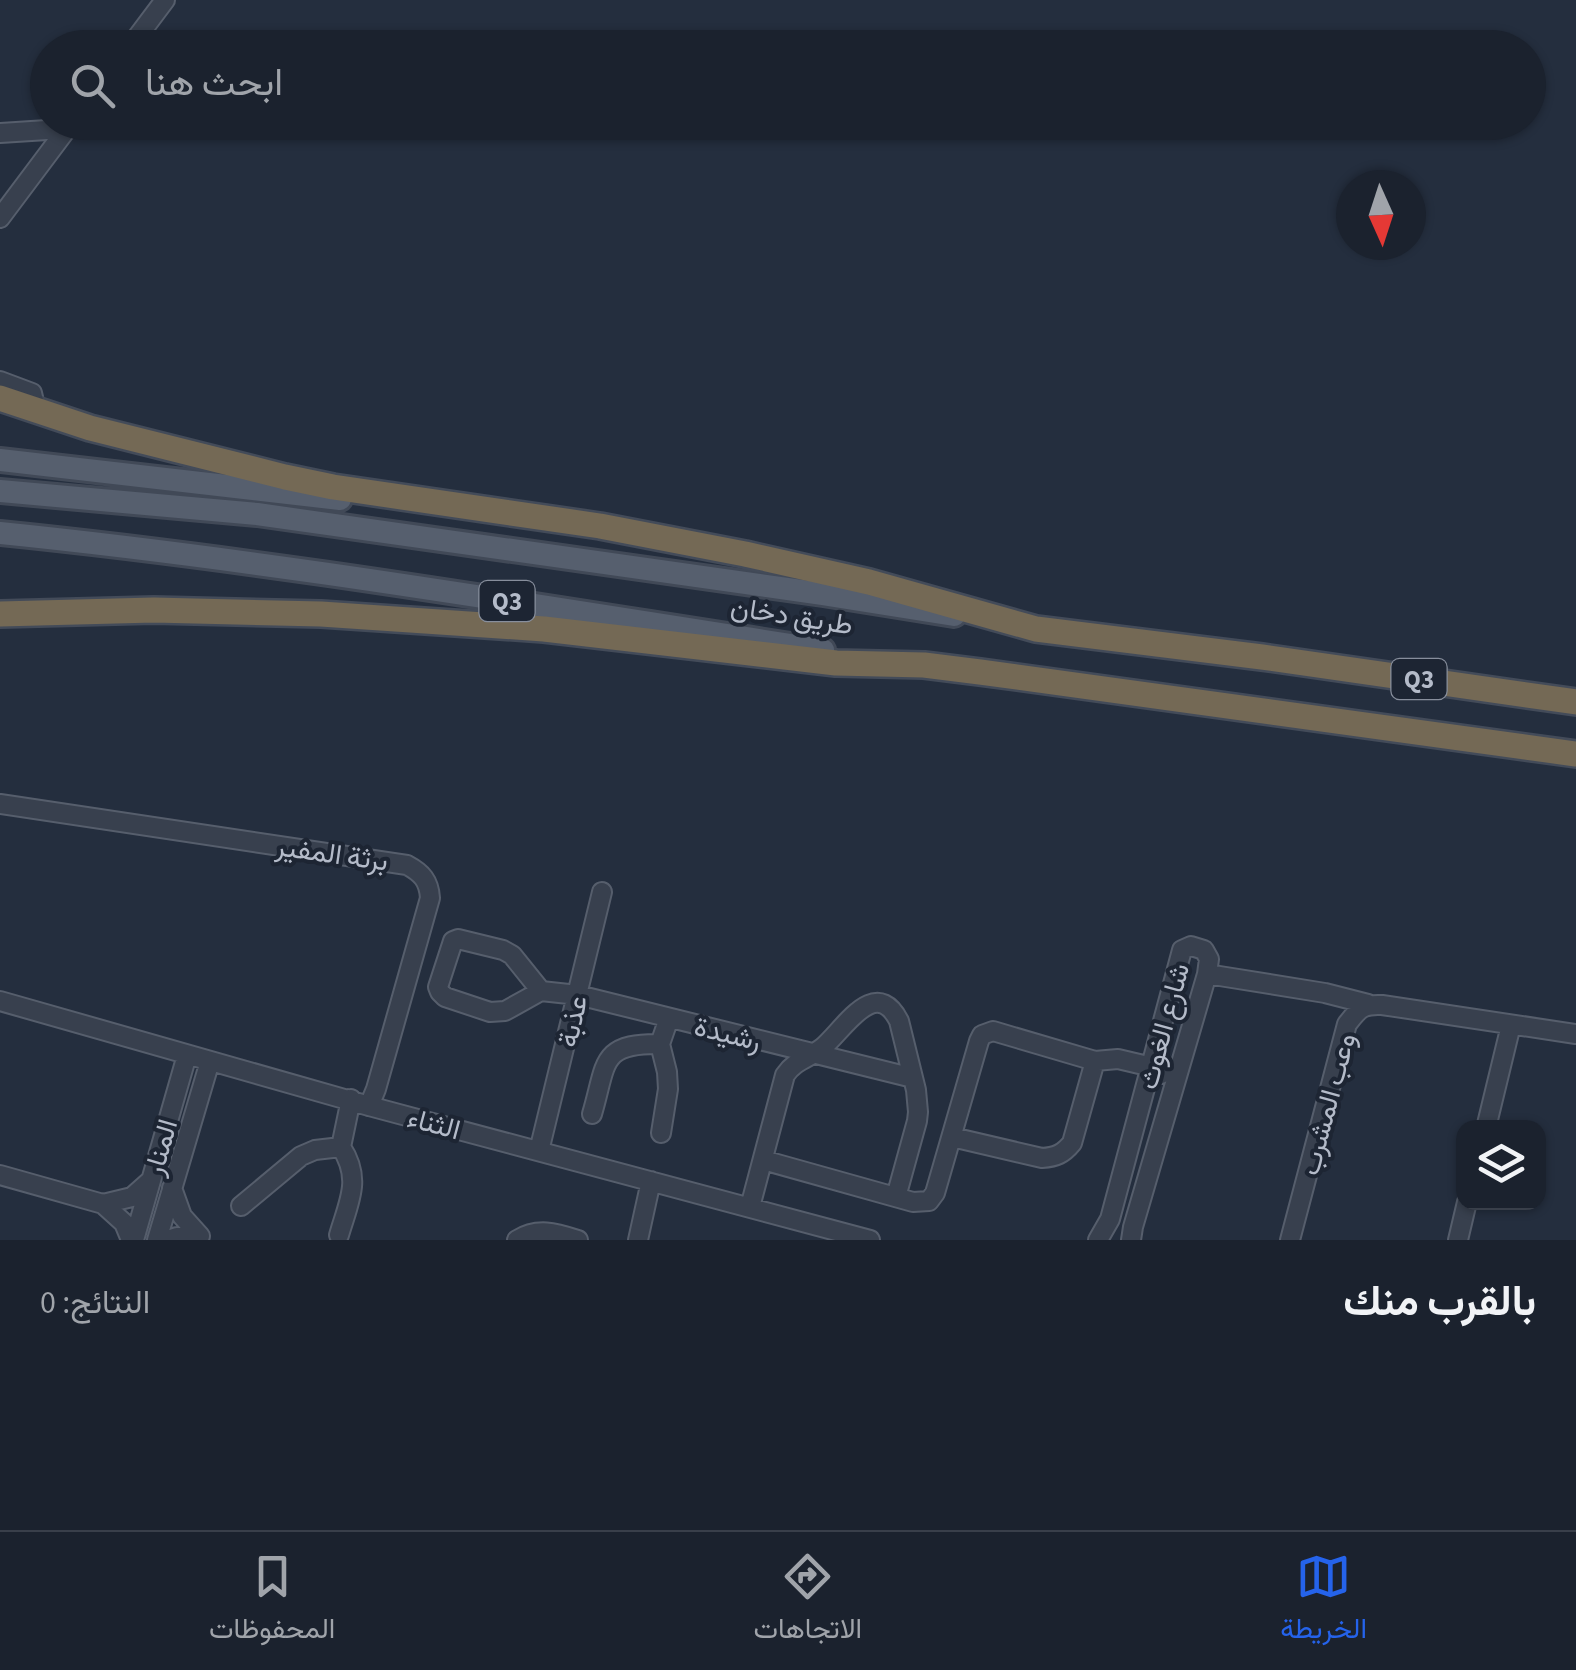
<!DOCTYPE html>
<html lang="ar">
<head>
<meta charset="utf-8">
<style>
  :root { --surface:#1b222e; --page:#282f3a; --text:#f1f3f6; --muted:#a0a4aa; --line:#393f4a; --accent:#2563eb }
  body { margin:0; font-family:"Source Sans 3",Vazirmatn,sans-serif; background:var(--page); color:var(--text); direction:rtl }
  .controls { position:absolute; right:30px; bottom:30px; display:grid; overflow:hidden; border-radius:20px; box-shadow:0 2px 8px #0004 }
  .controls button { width:90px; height:90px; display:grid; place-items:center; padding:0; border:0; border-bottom:2px solid var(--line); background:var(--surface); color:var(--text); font:50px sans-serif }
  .compass { position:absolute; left:1336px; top:170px; width:90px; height:90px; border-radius:50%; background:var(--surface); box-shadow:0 2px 8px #0004; rotate:177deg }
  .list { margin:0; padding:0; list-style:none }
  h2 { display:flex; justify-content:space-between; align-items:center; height:130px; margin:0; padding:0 40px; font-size:42px }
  h2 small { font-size:32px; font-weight:400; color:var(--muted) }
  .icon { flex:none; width:55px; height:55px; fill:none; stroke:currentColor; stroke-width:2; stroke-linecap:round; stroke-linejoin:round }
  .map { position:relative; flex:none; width:1576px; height:1240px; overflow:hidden; direction:ltr }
  .search { position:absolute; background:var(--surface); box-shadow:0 2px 8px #0004; left:30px; right:30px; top:30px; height:110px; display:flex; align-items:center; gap:25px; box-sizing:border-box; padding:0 35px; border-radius:55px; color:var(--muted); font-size:38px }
  .sheet { height:290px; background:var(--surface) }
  nav { display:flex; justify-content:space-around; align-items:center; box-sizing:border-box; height:140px; border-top:2px solid var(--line); background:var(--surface); font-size:28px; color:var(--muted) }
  nav a { display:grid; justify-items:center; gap:5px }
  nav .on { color:var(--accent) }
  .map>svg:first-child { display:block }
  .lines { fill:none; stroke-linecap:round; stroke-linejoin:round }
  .minor-casing { stroke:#565e6c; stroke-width:22 }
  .major-casing { stroke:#414957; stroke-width:28 }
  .highway-casing { stroke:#434b59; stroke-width:30 }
  .minor { stroke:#38404e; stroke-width:18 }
  .major { stroke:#565f6e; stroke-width:22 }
  .highway { stroke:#746955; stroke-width:25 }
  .labels { text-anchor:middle; stroke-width:8; stroke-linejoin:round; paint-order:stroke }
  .shield { fill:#1d2533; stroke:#878e9c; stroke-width:2.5 }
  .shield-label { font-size:25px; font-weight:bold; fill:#b4bbc9 }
  .street-label { font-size:28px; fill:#b4bbc9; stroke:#1d2533 }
</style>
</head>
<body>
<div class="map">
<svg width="1576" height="1240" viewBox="0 0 1576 1240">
  <rect width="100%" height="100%" fill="#242e3e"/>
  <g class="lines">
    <!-- minor casing -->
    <g class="minor-casing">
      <path id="minor" d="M129,48L165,0
        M0,133L47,130L70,125
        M0,218L72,122
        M0,381L32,393L36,410
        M0,804L407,865C422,873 429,881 430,898L376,1089L369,1106
        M1207,974L1325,993L1368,1004
        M541,991L512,955L503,950L458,939L453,941L438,987L440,992L445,997L490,1012L505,1011L541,991L578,995L913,1078
        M0,1001L369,1106L870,1240
        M592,1114C607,1064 599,1043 660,1044
        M1486,1128L1511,1025
        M661,1133L668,1089L667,1072L660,1044L669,1018
        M952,1137L1042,1158C1056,1157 1063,1154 1072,1143L1095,1061
        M539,1151L602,892
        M763,1160L913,1202L929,1201L935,1193L979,1041L982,1035L993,1031L1095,1061L1118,1059L1152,1067L1161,1074
        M0,1175L103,1204
        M241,1206L301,1156L315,1150L341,1147
        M750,1207L785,1075C795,1060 809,1058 822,1048C843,1031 875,974 899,1021L916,1090L918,1112L917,1121L896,1197
        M339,1235C349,1201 362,1179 341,1147L351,1099
        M131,1240L124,1223L103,1204L132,1197L150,1181
        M134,1240L187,1055
        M157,1240L210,1061
        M168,1240L177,1237L200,1236L182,1216L172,1188
        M517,1240C538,1227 556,1233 578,1240
        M638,1240L651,1181
        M1098,1240L1110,1219L1182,950L1191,946L1204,950L1209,959L1207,974L1133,1227L1131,1240
        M1290,1240L1347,1024C1359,1009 1362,1004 1382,1005L1576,1034
        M1458,1240L1467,1202"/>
    </g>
    <!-- major casing -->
    <g class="major-casing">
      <path id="major" d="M0,460L340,499
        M0,491L257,514L823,594L954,615
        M0,533C276,561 549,608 823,650"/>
    </g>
    <!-- highway casing -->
    <g class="highway-casing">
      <path id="highway" d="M0,398L90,428L285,477L333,487L600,526L745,554L869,582L1036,629L1262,657L1576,702
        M0,614L154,610L321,614L544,629L836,663L924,665L980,672L1576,754"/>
    </g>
    <!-- minor -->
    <use href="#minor" class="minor"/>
    <!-- major -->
    <use href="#major" class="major"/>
    <!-- highway -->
    <use href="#highway" class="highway"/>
  </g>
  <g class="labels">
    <!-- shield labels -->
    <g class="shield">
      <rect x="479.5" y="581" width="55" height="40" rx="8"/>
      <rect x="1391.5" y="659" width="55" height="40" rx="8"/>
    </g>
    <g class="shield-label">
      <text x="507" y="610">Q3</text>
      <text x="1419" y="688">Q3</text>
    </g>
    <!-- street labels -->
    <g class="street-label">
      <text transform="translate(792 615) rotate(9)" y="10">طريق دخان</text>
      <text transform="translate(332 853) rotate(8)" y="10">برثة المفير</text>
      <text transform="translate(572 1021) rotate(-77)" y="10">عذبة</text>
      <text transform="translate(1163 1026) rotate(-75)" y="10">شارع الغوث</text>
      <text transform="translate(728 1033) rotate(14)" y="10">رشيدة</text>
      <text transform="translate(1327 1104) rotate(-75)" y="10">وعب المشرب</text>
      <text transform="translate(434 1123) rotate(15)" y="10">الثناء</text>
      <text transform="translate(160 1147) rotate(-74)" y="10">المنار</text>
    </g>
  </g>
</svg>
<div class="controls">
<button><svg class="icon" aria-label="layers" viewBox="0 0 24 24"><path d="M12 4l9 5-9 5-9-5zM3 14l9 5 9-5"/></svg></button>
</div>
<svg class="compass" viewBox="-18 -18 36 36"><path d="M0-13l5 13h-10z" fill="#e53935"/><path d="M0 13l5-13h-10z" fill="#a0a4aa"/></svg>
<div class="search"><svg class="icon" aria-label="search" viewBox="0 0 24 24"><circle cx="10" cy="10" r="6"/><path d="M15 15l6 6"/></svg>ابحث هنا</div>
</div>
<section class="sheet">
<h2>بالقرب منك<small>النتائج: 0</small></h2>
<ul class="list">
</ul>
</section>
<nav>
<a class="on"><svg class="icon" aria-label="map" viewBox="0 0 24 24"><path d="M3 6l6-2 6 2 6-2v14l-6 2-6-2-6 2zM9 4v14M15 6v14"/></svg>الخريطة</a>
<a><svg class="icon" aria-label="directions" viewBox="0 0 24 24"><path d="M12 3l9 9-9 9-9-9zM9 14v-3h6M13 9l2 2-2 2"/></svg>الاتجاهات</a>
<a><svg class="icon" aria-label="saved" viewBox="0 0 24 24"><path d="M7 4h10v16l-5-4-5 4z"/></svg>المحفوظات</a>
</nav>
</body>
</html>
